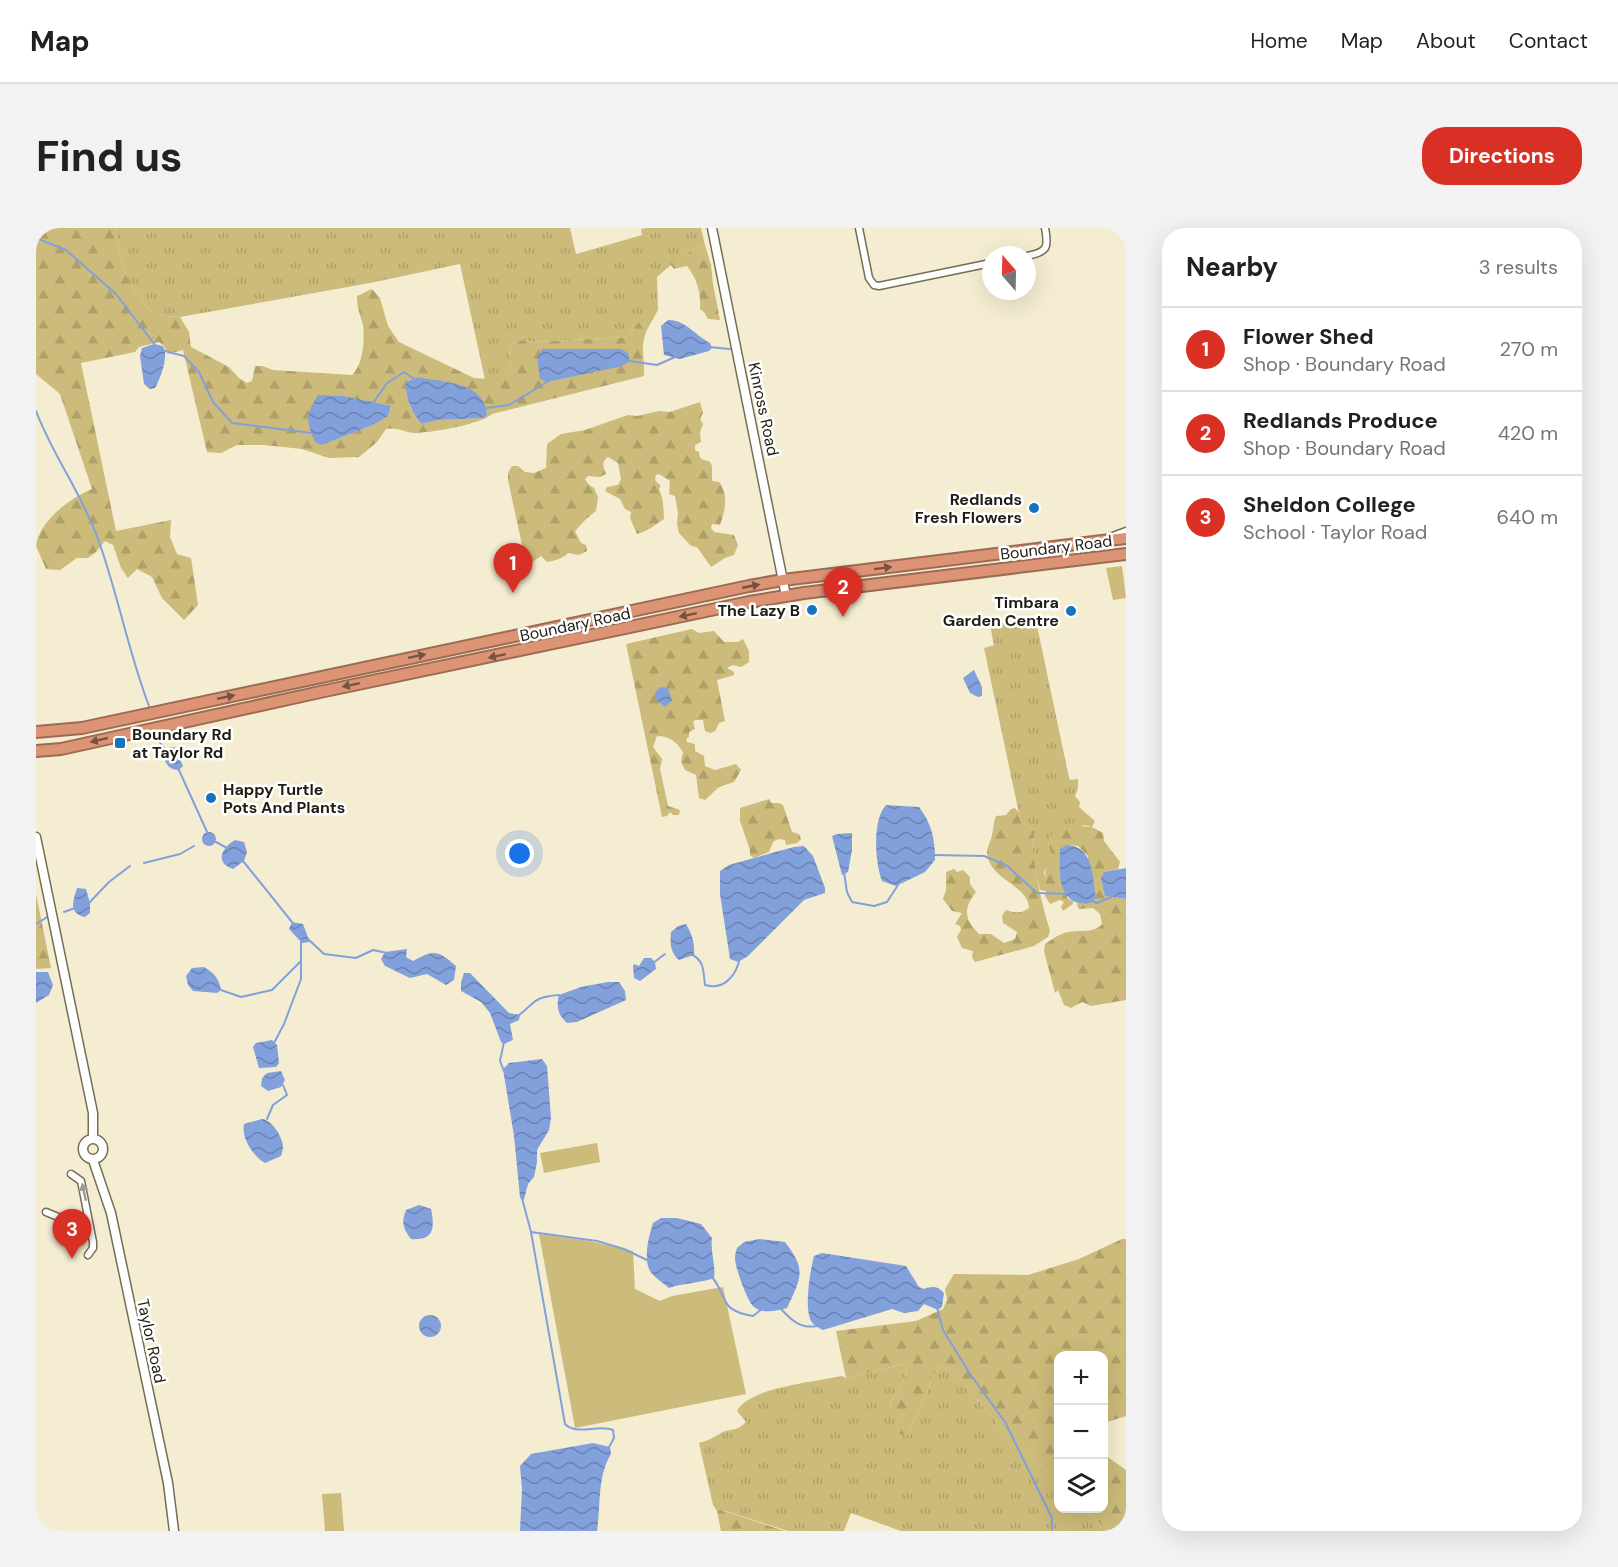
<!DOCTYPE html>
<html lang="en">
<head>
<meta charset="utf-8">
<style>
  :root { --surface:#fff; --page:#f2f2f2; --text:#202124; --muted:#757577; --line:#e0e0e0; --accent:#d93025 }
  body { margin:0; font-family:"DM Sans",sans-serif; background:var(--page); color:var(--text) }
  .controls { position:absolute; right:18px; bottom:18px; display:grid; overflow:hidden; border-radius:12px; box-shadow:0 6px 24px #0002 }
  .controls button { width:54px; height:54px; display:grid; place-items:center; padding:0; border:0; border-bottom:2px solid var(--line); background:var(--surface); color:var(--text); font:30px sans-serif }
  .compass { position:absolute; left:946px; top:18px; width:54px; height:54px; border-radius:50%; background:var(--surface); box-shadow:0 6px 24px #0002; rotate:340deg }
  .you { position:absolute; left:484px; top:626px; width:21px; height:21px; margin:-15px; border:4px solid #fff; border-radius:50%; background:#1a73e8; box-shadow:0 0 0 9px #1a73e833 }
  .badge { display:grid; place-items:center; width:39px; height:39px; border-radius:50%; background:var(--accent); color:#fff; font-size:20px; font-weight:700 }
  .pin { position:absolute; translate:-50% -50px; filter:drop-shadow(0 2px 3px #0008) }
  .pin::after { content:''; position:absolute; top:32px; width:21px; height:18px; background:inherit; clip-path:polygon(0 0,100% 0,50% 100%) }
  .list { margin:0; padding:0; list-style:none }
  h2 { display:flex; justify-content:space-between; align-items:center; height:78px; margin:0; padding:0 24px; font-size:26px }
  h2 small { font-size:20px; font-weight:400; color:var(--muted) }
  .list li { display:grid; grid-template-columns:39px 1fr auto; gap:18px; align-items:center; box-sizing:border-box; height:84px; padding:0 24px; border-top:2px solid var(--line) }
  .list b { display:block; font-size:22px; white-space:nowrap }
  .list p { margin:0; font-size:20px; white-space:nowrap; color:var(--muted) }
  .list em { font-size:20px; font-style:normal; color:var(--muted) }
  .icon { flex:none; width:33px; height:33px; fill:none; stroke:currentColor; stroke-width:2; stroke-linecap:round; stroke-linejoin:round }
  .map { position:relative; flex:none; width:1090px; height:1303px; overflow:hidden; border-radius:24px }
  header { display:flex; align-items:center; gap:36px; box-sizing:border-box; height:84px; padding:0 30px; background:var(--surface); border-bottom:2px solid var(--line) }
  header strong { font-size:28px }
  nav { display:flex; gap:33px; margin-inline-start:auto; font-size:21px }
  .intro { display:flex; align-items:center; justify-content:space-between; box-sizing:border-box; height:144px; padding:0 36px }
  h1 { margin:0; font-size:42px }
  .button { padding:15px 27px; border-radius:24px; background:var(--accent); color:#fff; font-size:21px; font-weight:700 }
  main { display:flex; gap:36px; padding:0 36px }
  aside { flex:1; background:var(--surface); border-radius:24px; box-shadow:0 6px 24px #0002 }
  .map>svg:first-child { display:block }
  .grass { fill:url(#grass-tufts) }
  .forest { fill:url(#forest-firs); fill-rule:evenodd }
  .pitch { fill:#ccbb7a }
  .water { fill:url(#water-waves) }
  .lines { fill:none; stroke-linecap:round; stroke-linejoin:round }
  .stream { stroke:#82a0db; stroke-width:2 }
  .street-casing { stroke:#746e55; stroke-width:9 }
  .secondary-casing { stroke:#746e55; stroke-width:11 }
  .highway-casing { stroke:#9b6b53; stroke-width:14 }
  .street { stroke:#fff; stroke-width:6 }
  .secondary { stroke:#fff; stroke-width:8 }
  .highway { stroke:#dd9475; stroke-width:10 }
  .oneway { fill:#755340 }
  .oneway2 { fill:#9b9a95 }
  .poi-dot { fill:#1573c0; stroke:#fff; stroke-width:2 }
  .labels { text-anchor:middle; stroke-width:5; stroke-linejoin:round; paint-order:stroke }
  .street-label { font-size:16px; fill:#201e14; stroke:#fff }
  .poi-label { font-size:16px; font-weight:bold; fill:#201e14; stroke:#fff; text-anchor:end }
</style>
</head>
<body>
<header>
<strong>Map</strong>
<nav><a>Home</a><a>Map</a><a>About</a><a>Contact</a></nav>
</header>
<div class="intro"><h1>Find us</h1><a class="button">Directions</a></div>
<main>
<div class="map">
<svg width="1090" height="1303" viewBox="0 0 1090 1303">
  <defs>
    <pattern id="grass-tufts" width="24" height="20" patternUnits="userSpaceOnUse" patternTransform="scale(1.5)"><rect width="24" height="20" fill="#ccbb7a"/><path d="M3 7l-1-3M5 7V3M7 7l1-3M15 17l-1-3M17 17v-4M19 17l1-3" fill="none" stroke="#afa069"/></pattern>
    <pattern id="forest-firs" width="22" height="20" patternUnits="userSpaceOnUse" patternTransform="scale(1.5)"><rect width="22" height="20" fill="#ccbb7a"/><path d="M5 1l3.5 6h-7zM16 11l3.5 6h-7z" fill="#afa069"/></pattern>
    <pattern id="water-waves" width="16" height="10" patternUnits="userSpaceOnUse" patternTransform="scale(1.5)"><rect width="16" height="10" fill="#82a0db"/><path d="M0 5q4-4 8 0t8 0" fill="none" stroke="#6a82b0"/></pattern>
  </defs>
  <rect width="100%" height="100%" fill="#f4edd1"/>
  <!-- grass -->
  <path class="grass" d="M79,0H534L540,26L606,7L605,1L610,0H665L669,17L645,28L621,49L622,82L612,100L608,95L598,100L591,109L498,114C487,111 480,111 473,121L475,140L473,149L465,152H449L424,36L334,55L144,89C137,88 127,89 121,86C92,70 84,30 79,0Z
    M999,388L1032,545L1034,552L1042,551V560L1039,568L1044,574L1043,579L1059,593L1056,599L1048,597L1012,615L1016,629L1008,644L1011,656L1010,663L1004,662C1001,649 995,630 997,617C997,611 999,608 999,602L985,595L948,420L958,417L954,397Z
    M868,1136L871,1143L864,1162L855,1173L854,1181L866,1183L865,1192L871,1207L893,1160L896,1146L905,1139L918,1143L960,1194L1022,1255L1023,1280L1049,1281L1072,1303H865L815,1285L808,1303H752L686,1282L681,1283L677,1277L663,1215C673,1213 679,1208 687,1204C697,1200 700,1204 710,1194L701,1183C714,1159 779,1154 806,1148L810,1150Z"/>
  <!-- forest -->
  <path class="forest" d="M0,0H79C84,30 92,70 121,86C127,89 137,88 144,89L153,104L155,119L193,139L203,150L211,155L216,153L219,138H226L237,142L316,147C327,137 329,111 327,97C324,87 321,79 321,68L336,61L344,70L352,98L363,114L438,150L465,152L472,149L475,140L473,121C480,111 487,111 498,114L591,109L602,95H608L612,100C603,117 609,130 608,148L456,186C446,196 394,205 378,205C367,204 363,199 350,201L341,214L323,229L293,230L266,221L228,217H201L185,225L171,224L147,122L132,126L128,118L123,114L103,119L99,124L45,135L80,303L135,292L134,309L141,326L155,330L162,377L148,392L126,370L116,349L101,341L92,350L85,340L77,317L69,313L60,324L52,330H41L24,342L10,341L0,318C3,293 34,270 56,261L24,166L0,146ZM382,149L404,154L447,190L403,192L385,196C375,182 369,171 370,154ZM308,168L355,179L352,187L337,197L286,217Z
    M669,17L675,37L677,56L684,92L672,91L668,84L664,81C665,64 661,51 651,38L638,41L634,36L645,28Z
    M664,174L667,185L664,191L667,196L664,204L665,214L659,217V222L663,224C664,234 667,230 674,234L676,238V253L683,254C693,267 689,283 684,297L676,296L675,300L678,304L698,307L702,317L698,327L689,330L675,339L661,319L655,318L643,305L641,296L642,285L639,268L633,266L634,253L623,246L620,247L619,252L625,258L623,261C628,273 627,278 628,291C619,297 612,303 601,306L594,290L595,284L589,281L584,271L569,263L571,259L582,257L585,251L582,235L572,229C565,234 567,238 570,246L564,249L552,248L549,251L553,257L558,260L562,269L560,283L550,291L539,303L545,315L550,317L551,323L543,327L532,325C528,330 518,333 511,334L505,328L495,335L489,331L472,252V245L476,238H482L489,244L498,245L510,240L511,216L525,206L549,202L592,187L601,188L623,183L634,184Z
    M656,401L663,405L678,403L688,414H702L707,411L713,423V434L705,439L697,437L691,440L698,444V447L681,452L689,493L683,495L679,503L674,505L669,503L667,492H659L657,494L659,501L653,504V509L650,511L651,514L659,516V523L668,528L669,538L679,542L700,536L705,542L698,554L683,559L669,572L663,570L660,547L649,542L645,534L647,524C641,514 633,508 621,508L617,519L626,531L624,541L632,578L644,582L643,587H637L634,584L631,588L626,589L590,416Z
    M733,571L735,575H743L747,577L756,604L763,606L765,611L761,615L750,617L749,612L742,611L737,614L733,624L718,630L714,627V622L704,593V580Z
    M979,580L983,585L985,595L999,602C999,608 996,614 997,620C999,648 1006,676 1014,703L1012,709L998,718L939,734L936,729L937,723L926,720L921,709L925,702L924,698L919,696L926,685L916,683L907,671L910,662V644L918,641L921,644L927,642L934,649V656L940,664C927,681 928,691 943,706H955L968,715L979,711L981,704L967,695L966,688L970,682C979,685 985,686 993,680C992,656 954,653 951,625C951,619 955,613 956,607C958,600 957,595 960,588L970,587L975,581Z
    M1043,598L1056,599L1067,605L1068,613L1084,634L1082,641L1068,644L1069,668L1090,671V772L1055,778L1046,774L1035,780L1028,777L1022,762L1019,765L1008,723L1009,716C1014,713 1020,708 1026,706C1039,700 1058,707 1066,696L1064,686L1057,680L1043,681L1041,677L1042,674L1047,676L1052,628L1042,618L1031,617V670L1037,673V676L1027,683L1025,679L1028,674L1024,672L1014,676L1009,668C1013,653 1004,641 1016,629L1012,615L1016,606Z
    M0,666L15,740L0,741Z
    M1086,1011H1090V1188L1068,1195V1128H1023L1022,1255L960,1194L918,1143L905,1139L896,1146L893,1160L871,1207L864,1206L860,1203V1196L865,1192L866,1183L854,1182L855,1173L864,1162L871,1144L868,1136L810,1150L800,1103L880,1093L907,1081L911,1072L909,1061L918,1046L992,1047L1043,1031Z
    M1068,1228L1073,1230L1090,1242V1303H1072L1049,1281L1068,1280Z
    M685,1282L749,1303H685L681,1283Z"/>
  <!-- pitch -->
  <path class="pitch" d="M1086,338L1090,370L1077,372L1070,340Z
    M561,915L564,934L508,945L504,925Z
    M503,1006L553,1013L597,1023L599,1061L624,1073L636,1068L687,1059L710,1166L539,1200Z
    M305,1265L308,1303H289L286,1266Z"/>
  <!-- water -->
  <path class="water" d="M632,92C648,91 659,107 674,115L676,120L673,123L644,131L628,127L625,98Z
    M118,116L127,118C133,128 125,149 119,160L114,161L108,156L104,128L106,120Z
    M506,121H585L592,125L594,133L586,138L511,154L504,151L501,130Z
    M382,149C408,155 449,153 451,187L447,190L403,192L385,196C375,182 369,170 370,154Z
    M282,167L308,168L355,178L352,188L337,197L286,217L279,214C270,192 269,187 282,167Z
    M938,442L946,459V468L942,469L934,465L927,450Z
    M624,459L632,460L636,473L629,479L619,471V465Z
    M139,519L147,538L143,542C132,542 129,535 127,525L131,520Z
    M850,577L883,579C896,596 899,611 899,632L889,644L860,658L846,653C839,635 836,592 850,577Z
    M166 611a7 7 0 1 1 14 0a7 7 0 1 1-14 0Z
    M816,605V622L812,644L806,647L796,608L801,606Z
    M199,612L208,614L211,624L208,633L197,641C178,635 186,619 199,612Z
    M1031,617C1058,619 1056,648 1060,670C1055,675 1051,677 1043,675C1020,669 1024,640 1024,621Z
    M768,618L777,628L789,660V665L768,672L712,728L702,734L694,731L684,666V643L693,637L758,619Z
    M1090,640V671L1069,668L1065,650L1068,644Z
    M41,660L50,661L54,675V685L49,689C32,685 37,673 41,660Z
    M256,694L267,696L274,714L266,715L253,701Z
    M650,696C656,706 659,715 658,727L643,732C634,725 634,714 635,704L642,698Z
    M371,721L370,729L377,733C398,721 402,722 420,738L418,752L410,757L391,746L374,750L349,738L345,731L349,724Z
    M608,730H615L619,734L620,741L604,753L598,750L597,738L598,736L603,738Z
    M168,739C178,745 183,750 185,762L181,765L157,763L152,757L150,748L156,740Z
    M0,744H12L17,757L13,767L0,775Z
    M428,745H434L473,785L484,787L483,792L474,796L477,812L468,816L465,814L454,785L445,774L425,763V754Z
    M572,754H583L589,763L590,772L541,794L531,795C522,787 520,779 523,767L545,759Z
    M236,812L241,817L243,835L240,839L223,840L217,819L220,815Z
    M506,831L511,838L515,890L513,902L501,922V934L498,949L492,956L487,975L484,969L478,908L467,841L473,835Z
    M245,843L249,852L245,859L232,863L225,858L226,850L231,845Z
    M226,891C236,892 246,908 247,918C247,921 246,925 245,928L229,935C217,928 205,910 208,896Z
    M383,977L395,981C399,1000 398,1013 375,1011C367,1000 365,995 370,982Z
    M625,990H641L665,996L676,1010C674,1024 680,1036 678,1050C665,1055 647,1055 633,1060C627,1055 618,1049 614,1043C607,1030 613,1008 617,995Z
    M724,1011L749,1014C771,1042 765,1050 751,1080C741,1083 726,1086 718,1079C711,1073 699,1039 699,1030C699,1027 700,1023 701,1020L708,1014Z
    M786,1025L870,1038L883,1059L888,1061C896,1058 902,1058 908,1065L906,1079L902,1082L888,1076L882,1083L868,1085L856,1081L787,1102C783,1100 778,1098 775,1093C768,1079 774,1044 778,1028Z
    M383 1098a11 11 0 1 1 22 0a11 11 0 1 1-22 0Z
    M557,1215L574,1219L575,1226C561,1249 565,1277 561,1303H484L486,1261L484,1238L495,1226Z"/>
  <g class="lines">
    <!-- stream -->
    <path class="stream" d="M0,10L30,22L80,66L119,117
      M673,119L694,121
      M129,123L148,128L163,144L177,174L196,195L276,205
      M593,133L621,137L639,129
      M337,175L351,155L368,144L378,151
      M450,180L473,177L513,153
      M0,183C17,228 46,266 62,311C82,366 92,423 113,478
      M118,506L130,523
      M142,540L172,606
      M180,614L191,620
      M899,627L948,628L970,637L1001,665L1031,666
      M207,633L256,694
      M108,635L144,626L158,618
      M808,644L811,664L816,674L838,678L851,674L862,657
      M1056,673L1061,675L1075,669
      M53,675L73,654L94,638
      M28,684L39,680
      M0,696L13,688
      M272,711L288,726L320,730L337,722L351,725
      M655,726C669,733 667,743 669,757C687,762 698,750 703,734
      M617,735L629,726
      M185,762L205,769L236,762L264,734
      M482,788C500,774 497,769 523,767
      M468,814L464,833L468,843
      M238,815L248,796L265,751V712
      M231,891L237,877L251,867L247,857
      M487,974L495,1004L529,1196C541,1208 562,1196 577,1202L578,1210L572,1221
      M495,1004L561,1013L588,1021L613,1033
      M676,1049C693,1070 682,1082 717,1088L726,1081
      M901,1080L907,1102L934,1146L969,1194L1016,1290V1302
      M745,1081C756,1093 765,1101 781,1098"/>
    <!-- street casing -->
    <g class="street-casing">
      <path id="street" d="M823,0L833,50L838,57L843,58L955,35
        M991,28C1011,24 1013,20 1009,0
        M1074,309L1090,303
        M35,946L45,953L57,1014V1020L52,1027
        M10,984L46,999"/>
    </g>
    <!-- secondary casing -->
    <g class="secondary-casing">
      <path id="secondary" d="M676,0L750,368
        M0,609L57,885V911
        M47 921a10 10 0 1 1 20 0a10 10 0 1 1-20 0Z
        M57,932L75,985L132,1255L138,1303"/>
    </g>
    <!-- highway casing -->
    <g class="highway-casing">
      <path id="highway" d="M0,504L46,500L713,358L747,352L1090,310
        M0,523L25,521L284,464L713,374L768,365L1090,326"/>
    </g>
    <!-- street -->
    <use href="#street" class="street"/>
    <!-- secondary -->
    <use href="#secondary" class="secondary"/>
    <!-- highway -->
    <use href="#highway" class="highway"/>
  </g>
  <!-- one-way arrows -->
  <defs><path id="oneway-solid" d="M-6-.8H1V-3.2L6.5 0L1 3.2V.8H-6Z" transform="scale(1.5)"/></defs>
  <g class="oneway">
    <use href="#oneway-solid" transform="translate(847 340) rotate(-7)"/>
    <use href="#oneway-solid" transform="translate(715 358) rotate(-11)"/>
    <use href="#oneway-solid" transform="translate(652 387) rotate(168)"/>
    <use href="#oneway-solid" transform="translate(381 428) rotate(-12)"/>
    <use href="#oneway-solid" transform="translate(461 428) rotate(168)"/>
    <use href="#oneway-solid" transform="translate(315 457) rotate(168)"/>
    <use href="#oneway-solid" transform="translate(190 469) rotate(-12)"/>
    <use href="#oneway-solid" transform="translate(63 512) rotate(167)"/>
  </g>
  <use class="oneway2" href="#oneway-solid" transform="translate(48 964) rotate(-102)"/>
  <!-- markers -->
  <g class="poi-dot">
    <circle cx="998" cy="280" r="6"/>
    <circle cx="776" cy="382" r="6"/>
    <circle cx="1035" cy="383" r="6"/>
    <rect x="78" y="509" width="12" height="12" rx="3"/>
    <circle cx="175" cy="570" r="6"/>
  </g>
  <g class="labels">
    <!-- street labels -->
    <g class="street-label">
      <text transform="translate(728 181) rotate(78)" y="6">Kinross Road</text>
      <text transform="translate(1020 319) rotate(-7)" y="6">Boundary Road</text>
      <text transform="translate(539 396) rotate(-12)" y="6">Boundary Road</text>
      <text transform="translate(116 1113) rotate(78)" y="6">Taylor Road</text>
    </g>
    <!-- poi labels -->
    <g class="poi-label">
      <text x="986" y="277">Redlands<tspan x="986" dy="18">Fresh Flowers</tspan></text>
      <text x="1023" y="380">Timbara<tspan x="1023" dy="18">Garden Centre</tspan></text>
      <text x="764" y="388">The Lazy B</text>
      <text x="96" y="512" text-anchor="start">Boundary Rd<tspan x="96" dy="18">at Taylor Rd</tspan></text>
      <text x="187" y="567" text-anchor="start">Happy Turtle<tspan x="187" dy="18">Pots And Plants</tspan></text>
    </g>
  </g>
</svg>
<div class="controls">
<button>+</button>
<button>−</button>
<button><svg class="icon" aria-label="layers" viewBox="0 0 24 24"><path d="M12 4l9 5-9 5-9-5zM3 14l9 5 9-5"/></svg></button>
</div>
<svg class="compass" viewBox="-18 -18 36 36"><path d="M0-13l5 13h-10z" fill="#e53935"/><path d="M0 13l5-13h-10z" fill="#757577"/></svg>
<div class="you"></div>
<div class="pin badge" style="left:477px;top:365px">1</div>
<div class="pin badge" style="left:807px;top:389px">2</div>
<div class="pin badge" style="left:36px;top:1031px">3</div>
</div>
<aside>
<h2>Nearby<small>3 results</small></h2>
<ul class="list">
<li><span class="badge">1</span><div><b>Flower Shed</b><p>Shop · Boundary Road</p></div><em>270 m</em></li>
<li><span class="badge">2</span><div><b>Redlands Produce</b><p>Shop · Boundary Road</p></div><em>420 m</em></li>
<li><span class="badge">3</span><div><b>Sheldon College</b><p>School · Taylor Road</p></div><em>640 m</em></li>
</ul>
</aside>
</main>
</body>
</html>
